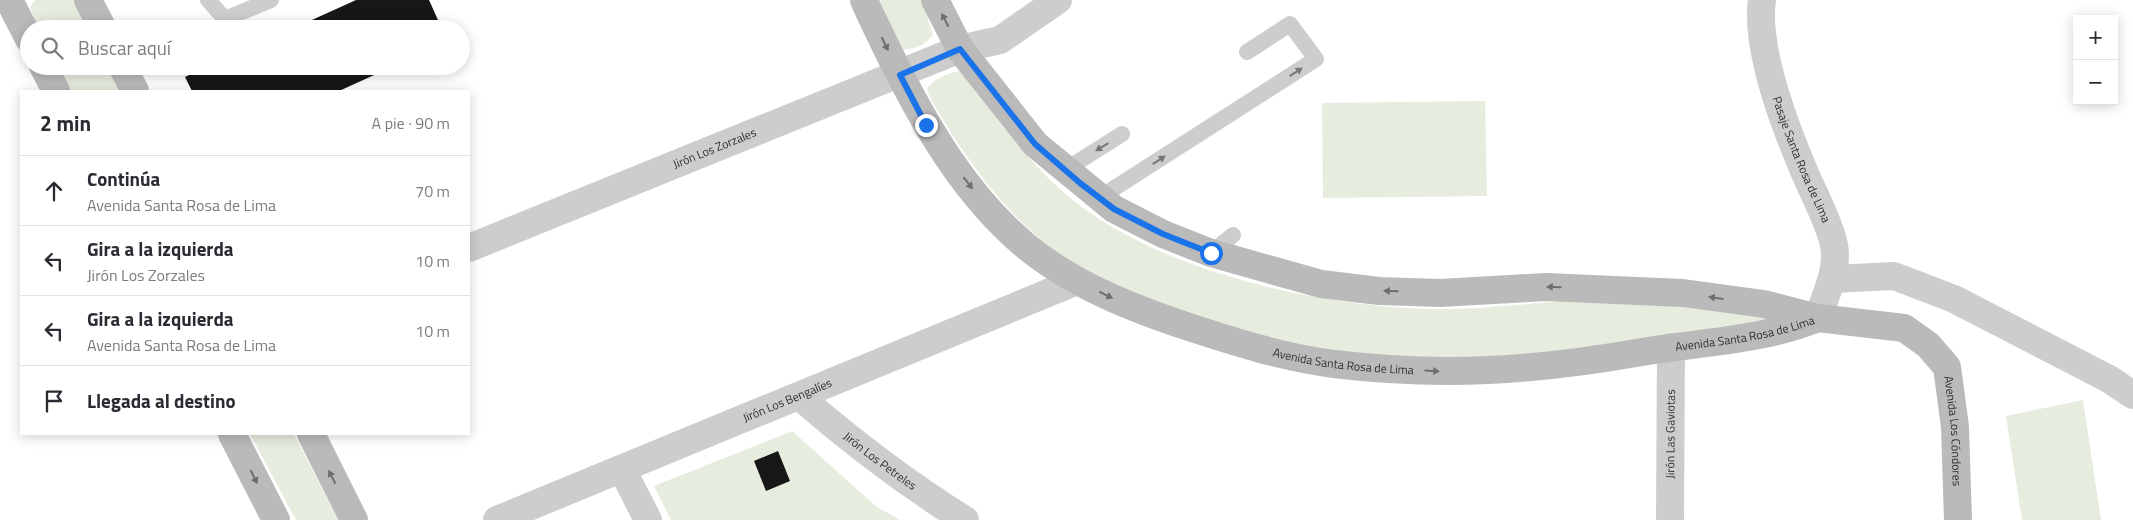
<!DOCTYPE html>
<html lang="es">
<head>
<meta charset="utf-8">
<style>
  :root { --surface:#fff; --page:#f7f7f7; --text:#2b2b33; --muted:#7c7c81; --line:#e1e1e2 }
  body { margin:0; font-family:"Titillium Web",sans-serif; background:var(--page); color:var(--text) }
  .controls { position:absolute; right:15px; top:15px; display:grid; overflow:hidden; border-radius:0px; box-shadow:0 2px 12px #0003 }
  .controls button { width:45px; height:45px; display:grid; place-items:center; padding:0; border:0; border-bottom:1px solid var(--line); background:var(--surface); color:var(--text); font:25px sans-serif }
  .stop { position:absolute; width:15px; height:15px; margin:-11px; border:4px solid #1a73e8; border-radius:50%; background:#fff }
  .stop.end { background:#1a73e8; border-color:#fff; box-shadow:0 1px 5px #0008 }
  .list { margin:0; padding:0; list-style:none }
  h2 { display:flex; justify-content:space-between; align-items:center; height:65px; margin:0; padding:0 20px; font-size:21px }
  h2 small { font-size:16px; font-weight:400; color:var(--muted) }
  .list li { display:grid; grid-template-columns:32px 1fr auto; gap:15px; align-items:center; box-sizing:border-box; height:70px; padding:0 20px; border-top:1px solid var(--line) }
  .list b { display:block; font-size:19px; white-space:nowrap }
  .list p { margin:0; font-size:16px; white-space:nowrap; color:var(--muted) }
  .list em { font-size:16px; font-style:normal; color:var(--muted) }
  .icon { flex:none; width:28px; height:28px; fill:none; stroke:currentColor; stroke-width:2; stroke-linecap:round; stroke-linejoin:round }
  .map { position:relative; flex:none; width:2133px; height:520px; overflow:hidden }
  .search { position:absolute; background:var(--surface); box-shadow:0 2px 12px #0003; left:20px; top:20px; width:450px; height:55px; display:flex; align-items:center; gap:12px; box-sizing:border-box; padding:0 18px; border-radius:28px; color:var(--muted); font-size:19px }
  .panel { position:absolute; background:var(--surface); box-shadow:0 2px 12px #0003; left:20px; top:90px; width:450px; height:345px; border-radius:0px }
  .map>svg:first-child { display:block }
  .green { fill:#e6ecde }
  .building { fill:#171717 }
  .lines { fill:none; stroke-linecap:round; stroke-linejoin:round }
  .lane { stroke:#cdcdcd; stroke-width:16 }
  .street { stroke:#cdcdcd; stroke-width:28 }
  .secondary { stroke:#bababa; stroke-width:28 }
  .oneway { fill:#6e6e6e }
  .oneway2 { fill:#777 }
  .route { stroke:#1a73e8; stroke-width:6 }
  .labels { text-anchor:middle; stroke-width:5; stroke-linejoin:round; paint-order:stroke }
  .street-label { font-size:12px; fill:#303030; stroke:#fff }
</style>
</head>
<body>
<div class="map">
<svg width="2133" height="520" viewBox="0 0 2133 520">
  <rect width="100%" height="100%" fill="#fff"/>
  <!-- green -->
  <path class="green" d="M35,0H74L88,29H38L30,7Z
    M880,0H922L933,35C925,45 914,49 902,50L896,42Z
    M58,66H107L120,91H71Z
    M960,71C996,116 1029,165 1074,201C1164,272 1317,306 1430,309C1500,310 1569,297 1638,297C1679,297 1721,303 1762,307L1770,323C1638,341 1506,365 1372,356C1305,351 1240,332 1177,309C1128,291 1080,272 1039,238C993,199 960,149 930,98L927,89C933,79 948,73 960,71Z
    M1485,101L1487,196L1323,198L1322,103Z
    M2083,400L2101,520H2022L2006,416Z
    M792,431L877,507L900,520H671L654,486Z
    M250,434H294L338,520H296Z"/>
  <!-- building -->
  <path class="building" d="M356,0H429L442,29H292Z
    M208,66H394L339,91H192L185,77Z
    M778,451L790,481L766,491L754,461Z"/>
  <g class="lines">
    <!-- lane -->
    <path class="lane" d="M208,0L225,19L271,0
      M1065,170L1122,134
      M1099,198L1316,59L1290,24L1247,52
      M1211,253L1233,235"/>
    <!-- street -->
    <g class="street">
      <path id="s1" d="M1762,0C1755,50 1787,132 1807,178C1816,198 1830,225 1834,245C1839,271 1825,295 1818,318"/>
      <path id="s2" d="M469,248L960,49L1000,40L1058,0"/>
      <path d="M1833,279L1894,276L1954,299L2109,379L2133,395"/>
      <path id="s3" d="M799,396C853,443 904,482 965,520"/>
      <path d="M622,469L648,520"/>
      <path id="s4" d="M497,520L1077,281"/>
      <path id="s5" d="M1670,520L1671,347"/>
    </g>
    <!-- secondary -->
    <g class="secondary">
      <path d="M9,0L29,39"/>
      <path d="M88,0L103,29"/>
      <path id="s6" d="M864,0C871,17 880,34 888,51C923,122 965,196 1027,247C1075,286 1134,309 1192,328C1238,343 1286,358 1334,364C1442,377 1535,371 1642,352C1701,342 1761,341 1818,318"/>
      <path id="s7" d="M935,0L960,49L1035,144L1114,209L1163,234L1211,253L1321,284L1379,291L1440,293L1546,287L1683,293L1764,304L1818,318L1904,328L1928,345L1947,367L1955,427L1958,520"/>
      <path d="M43,66L56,91"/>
      <path d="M122,66L135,91"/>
      <path d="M232,434L276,520"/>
      <path d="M311,434L354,520"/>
    </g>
  </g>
  <!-- one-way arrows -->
  <defs><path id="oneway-solid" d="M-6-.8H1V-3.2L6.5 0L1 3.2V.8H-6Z" transform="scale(1.25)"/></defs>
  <g class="oneway">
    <use href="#oneway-solid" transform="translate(945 20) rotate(-117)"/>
    <use href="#oneway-solid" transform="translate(885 44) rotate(64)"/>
    <use href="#oneway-solid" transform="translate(968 183) rotate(52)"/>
    <use href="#oneway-solid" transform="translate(1554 287) rotate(-178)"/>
    <use href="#oneway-solid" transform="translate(1391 291) rotate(-178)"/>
    <use href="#oneway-solid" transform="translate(1106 295) rotate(26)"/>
    <use href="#oneway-solid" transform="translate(1716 298) rotate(-172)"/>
    <use href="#oneway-solid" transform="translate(1432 371) rotate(3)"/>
    <use href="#oneway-solid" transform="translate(254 477) rotate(63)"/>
    <use href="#oneway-solid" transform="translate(332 477) rotate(-117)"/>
  </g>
  <g class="oneway2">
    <use href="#oneway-solid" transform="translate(1296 72) rotate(-33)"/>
    <use href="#oneway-solid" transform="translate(1102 147) rotate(149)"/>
    <use href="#oneway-solid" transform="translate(1159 160) rotate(-33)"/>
  </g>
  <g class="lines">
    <!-- route -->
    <path class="route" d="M926,125L900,75L960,49L1035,144L1080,183L1114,209L1163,234L1211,253"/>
  </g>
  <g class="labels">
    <!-- street labels -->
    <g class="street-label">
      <text dy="4" stroke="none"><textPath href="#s2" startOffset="265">Jirón Los Zorzales</textPath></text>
      <text dy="4" stroke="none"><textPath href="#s1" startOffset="166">Pasaje Santa Rosa de Lima</textPath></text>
      <text dy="4" stroke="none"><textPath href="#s6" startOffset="1044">Avenida Santa Rosa de Lima</textPath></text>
      <text dy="4" stroke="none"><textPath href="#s6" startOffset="639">Avenida Santa Rosa de Lima</textPath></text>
      <text dy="4" stroke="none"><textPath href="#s4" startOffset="314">Jirón Los Bengalíes</textPath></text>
      <text dy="4" stroke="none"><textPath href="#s7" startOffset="1209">Avenida Los Cóndores</textPath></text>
      <text dy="4" stroke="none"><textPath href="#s5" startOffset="86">Jirón Las Gaviotas</textPath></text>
      <text dy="4" stroke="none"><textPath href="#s3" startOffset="104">Jirón Los Petreles</textPath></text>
    </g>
  </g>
</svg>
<div class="controls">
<button>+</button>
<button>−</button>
</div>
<div class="stop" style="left:1211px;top:253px"></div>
<div class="stop end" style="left:926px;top:125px"></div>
<div class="search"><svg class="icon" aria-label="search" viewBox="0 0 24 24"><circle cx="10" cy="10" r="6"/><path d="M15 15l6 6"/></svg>Buscar aquí</div>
<section class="panel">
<h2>2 min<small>A pie · 90 m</small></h2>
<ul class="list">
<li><svg class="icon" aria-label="ahead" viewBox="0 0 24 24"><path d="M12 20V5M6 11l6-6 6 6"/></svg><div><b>Continúa</b><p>Avenida Santa Rosa de Lima</p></div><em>70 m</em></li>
<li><svg class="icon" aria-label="left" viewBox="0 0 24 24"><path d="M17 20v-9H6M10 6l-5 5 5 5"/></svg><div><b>Gira a la izquierda</b><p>Jirón Los Zorzales</p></div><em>10 m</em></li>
<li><svg class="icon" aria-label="left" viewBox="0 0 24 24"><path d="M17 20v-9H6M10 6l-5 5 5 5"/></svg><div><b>Gira a la izquierda</b><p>Avenida Santa Rosa de Lima</p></div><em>10 m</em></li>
<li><svg class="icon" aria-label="arrive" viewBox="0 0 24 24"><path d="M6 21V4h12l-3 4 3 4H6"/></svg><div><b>Llegada al destino</b></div></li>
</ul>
</section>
</div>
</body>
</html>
